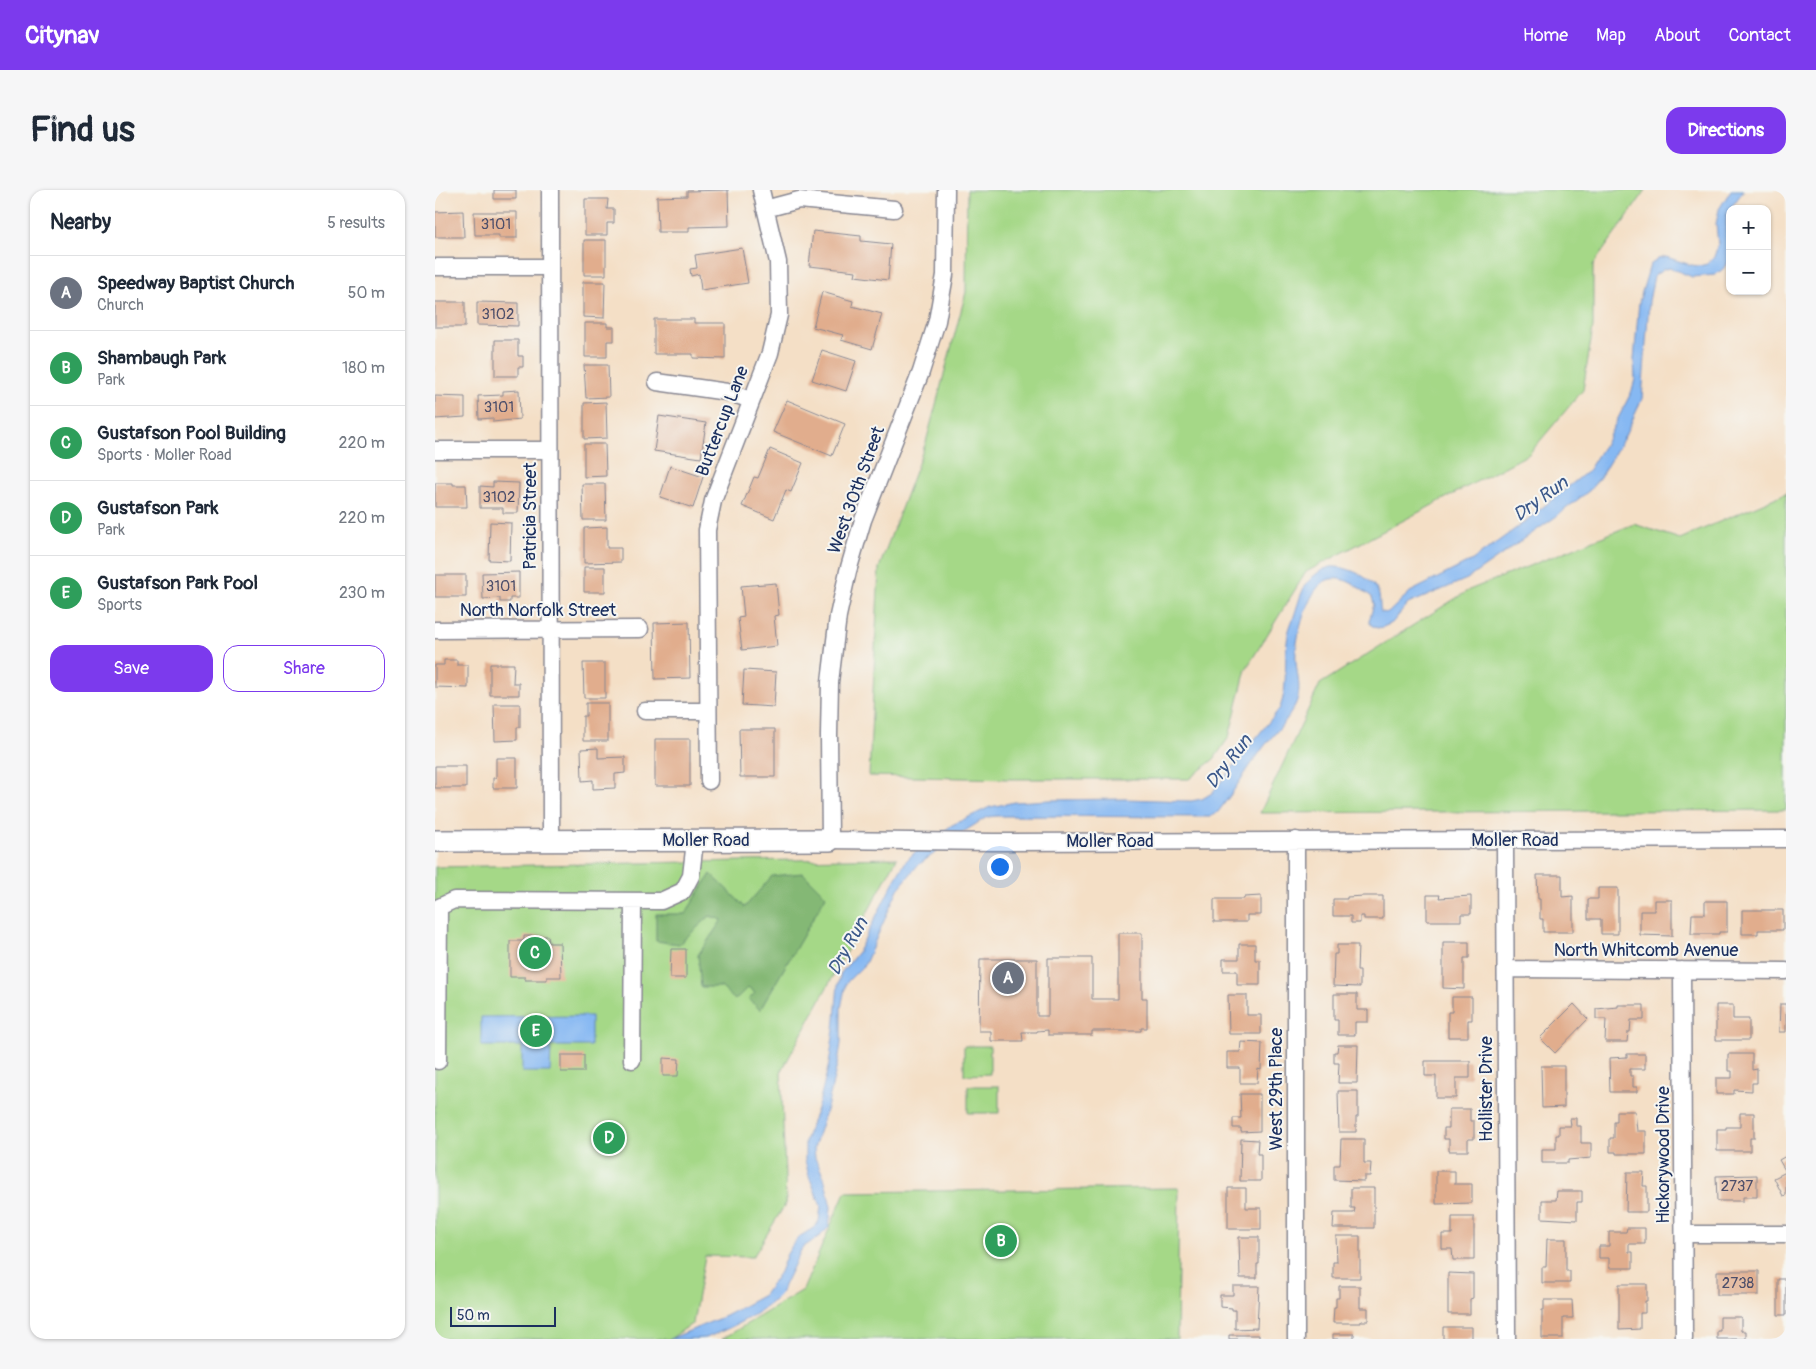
<!DOCTYPE html>
<html lang="en">
<head>
<meta charset="utf-8">
<style>
  :root { --surface:#fff; --page:#f6f6f7; --text:#1f2937; --muted:#747a83; --line:#e0e1e3; --accent:#7c3aed }
  body { margin:0; font-family:Pangolin,sans-serif; background:var(--page); color:var(--text) }
  .controls { position:absolute; right:15px; top:15px; display:grid; overflow:hidden; border-radius:10px; box-shadow:0 1px 4px #0004 }
  .controls button { width:45px; height:45px; display:grid; place-items:center; padding:0; border:0; border-bottom:1px solid var(--line); background:var(--surface); color:var(--text); font:25px sans-serif }
  .scale { position:absolute; left:15px; bottom:12px; width:106px; box-sizing:border-box; padding-left:5px; border:2px solid #1b2f5e; border-top:0; font-size:14px; line-height:18px; white-space:nowrap; color:#1b2f5e; -webkit-text-stroke:4px #f6f6f2; paint-order:stroke }
  .you { position:absolute; left:564px; top:676px; width:18px; height:18px; margin:-12px; border:4px solid #fff; border-radius:50%; background:#1a73e8; box-shadow:0 0 0 8px #1a73e833 }
  .badge { display:grid; place-items:center; width:32px; height:32px; border-radius:50%; background:var(--accent); color:#fff; font-size:16px; font-weight:700 }
  .pin { position:absolute; translate:-50% -50%; border:2px solid #fff; box-shadow:0 1px 5px #0006 }
  .list { margin:0; padding:0; list-style:none }
  h2 { display:flex; justify-content:space-between; align-items:center; height:65px; margin:0; padding:0 20px; font-size:21px }
  h2 small { font-size:16px; font-weight:400; color:var(--muted) }
  .list li { display:grid; grid-template-columns:32px 1fr auto; gap:15px; align-items:center; box-sizing:border-box; height:75px; padding:0 20px; border-top:1px solid var(--line) }
  .list b { display:block; font-size:19px; white-space:nowrap }
  .list p { margin:0; font-size:16px; white-space:nowrap; color:var(--muted) }
  .list em { font-size:16px; font-style:normal; color:var(--muted) }
  .actions { display:flex; gap:10px; padding:15px 20px }
  .actions a { flex:1; padding:11px 0; border:1px solid var(--accent); border-radius:15px; text-align:center; font-size:18px; color:var(--accent) }
  .actions .main { background:var(--accent); color:#fff }
  .map { position:relative; flex:none; width:1351px; height:1149px; overflow:hidden; border-radius:15px }
  header { display:flex; align-items:center; gap:30px; box-sizing:border-box; height:70px; padding:0 25px; background:var(--accent); color:#fff }
  header strong { font-size:24px }
  nav { display:flex; gap:28px; margin-inline-start:auto; font-size:18px }
  .intro { display:flex; align-items:center; justify-content:space-between; box-sizing:border-box; height:120px; padding:0 30px }
  h1 { margin:0; font-size:35px }
  .button { padding:12px 22px; border-radius:15px; background:var(--accent); color:#fff; font-size:18px; font-weight:700 }
  main { display:flex; gap:30px; padding:0 30px }
  aside { flex:1; background:var(--surface); border-radius:15px; box-shadow:0 1px 4px #0004 }
  .map>svg:first-child { display:block }
  .green { fill:#a5d887; stroke:#608472 }
  .forest { fill:#84b874; stroke:#507469 }
  .water { fill:#86b8f2; stroke:#5074a8 }
  .building { fill:#e1ad8d }
  .lines { fill:none; stroke-linecap:round; stroke-linejoin:round }
  .minor-casing { stroke:#888792; stroke-width:19 }
  .major-casing { stroke:#888792; stroke-width:24 }
  .minor { stroke:#fff; stroke-width:16 }
  .major { stroke:#fff; stroke-width:21 }
  .labels { text-anchor:middle; stroke-width:4; stroke-linejoin:round; paint-order:stroke }
  .number-label { font-size:15px; fill:#4c4e6a }
  .street-label { font-size:18px; fill:#1b2f5e; stroke:#f6f6f2 }
  .water-label { font-size:19px; font-style:italic; fill:#3b588a; stroke:#f6f6f2 }
</style>
</head>
<body>
<header>
<strong>Citynav</strong>
<nav><a>Home</a><a>Map</a><a>About</a><a>Contact</a></nav>
</header>
<div class="intro"><h1>Find us</h1><a class="button">Directions</a></div>
<main>
<aside>
<h2>Nearby<small>5 results</small></h2>
<ul class="list">
<li><span class="badge" style="background:#6b7280">A</span><div><b>Speedway Baptist Church</b><p>Church</p></div><em>50 m</em></li>
<li><span class="badge" style="background:#2e9e5b">B</span><div><b>Shambaugh Park</b><p>Park</p></div><em>180 m</em></li>
<li><span class="badge" style="background:#2e9e5b">C</span><div><b>Gustafson Pool Building</b><p>Sports · Moller Road</p></div><em>220 m</em></li>
<li><span class="badge" style="background:#2e9e5b">D</span><div><b>Gustafson Park</b><p>Park</p></div><em>220 m</em></li>
<li><span class="badge" style="background:#2e9e5b">E</span><div><b>Gustafson Park Pool</b><p>Sports</p></div><em>230 m</em></li>
</ul>
<div class="actions"><a class="main">Save</a><a>Share</a></div>
</aside>
<div class="map">
<svg width="1351" height="1149" viewBox="0 0 1351 1149">
  <rect width="100%" height="100%" fill="#f6f6f2"/>
  <filter id="ink" filterUnits="userSpaceOnUse"><feTurbulence type="fractalNoise" baseFrequency=".02" numOctaves="2"/><feDisplacementMap in="SourceGraphic" scale="10" xChannelSelector="R" yChannelSelector="G"/><feConvolveMatrix kernelMatrix="1 2 1 2 8 2 1 2 1" color-interpolation-filters="sRGB"/></filter>
  <filter id="wash" filterUnits="userSpaceOnUse"><feTurbulence type="fractalNoise" baseFrequency=".0096" numOctaves="4" result="noise"/><feDisplacementMap in="SourceGraphic" scale="20" xChannelSelector="R" yChannelSelector="G"/><feGaussianBlur stdDeviation="1.12" result="paint"/><feColorMatrix in="noise" values="0 0 0 0 0 0 0 0 0 0 0 0 0 0 0 0 0 1.4 0 .05"/><feComposite in="paint" operator="in"/></filter>
  <g filter="url(#wash)">
    <rect width="100%" height="100%" fill="#f4dfc6"/>
    <!-- green -->
    <path class="green" d="M532,0H1211L1158,75V137L1148,200L1094,264L871,382L811,479L794,547L779,569L754,589H575L434,586L444,378L491,252L531,102Z
      M1351,303V620L825,623L885,494L1034,400L1199,334L1245,349Z
      M462,668L346,882L351,1013L318,1067L270,1066L258,1133L235,1149H0V677Z
      M529,856H555V884L529,885Z
      M533,896H564V923H533Z
      M744,998L742,1149H287L368,1100L410,1002Z"/>
    <!-- forest -->
    <path class="forest" d="M368,683L391,706L325,820L314,809L320,803L313,797L300,810L286,797H266L263,765L287,730L275,726L244,754L221,751V724H250L276,684L310,717L337,686Z"/>
    <!-- water -->
    <path class="water" d="M1296,0H1309L1292,23L1291,40L1295,63L1294,70L1288,79L1280,85L1257,87L1236,78L1229,79L1219,86L1214,111L1207,209L1190,246L1165,287L1155,300L1119,328L1032,389L973,414L957,433L948,437L942,438L936,435L934,431L939,414L937,407C927,400 915,390 904,389C898,388 891,389 886,394C871,407 859,452 861,472C862,486 867,499 861,513C853,532 836,546 825,562C810,582 798,603 783,622L775,627L562,626L552,627L533,639L482,676L463,699L430,774L411,793L406,818V853L404,866L393,914L379,958L380,968L389,987L396,1017L394,1037L385,1046L367,1058L345,1104C330,1122 292,1140 270,1148C261,1149 245,1149 235,1149L290,1126L329,1105L345,1082L352,1064L358,1054L364,1047L380,1037L384,1031L386,1016L374,986L370,970V951L384,913L394,874L399,840L403,794L406,783L423,762L458,693L471,671L478,664L517,635L555,617L580,612L614,610L690,609L756,611L767,609L777,603L845,518C854,494 848,470 853,445C854,437 859,428 861,420C864,411 866,402 871,395C876,387 886,379 896,377C911,376 934,386 942,400C946,407 944,415 946,422L953,423L975,402L1036,371L1087,334L1153,281L1171,252L1197,201L1200,189L1199,170L1204,112L1215,75L1223,69L1231,67L1256,75L1264,76L1272,74L1279,67L1283,55L1281,34L1284,19Z
      M156,826V856H116L115,882H87V856H46V827Z"/>
    <g id="blocks">
      <!-- building -->
      <path class="building" d="M59,0H81V9H59Z
        M293,0L294,36L254,37V42H223L222,7L252,6V1Z
        M150,9H173L172,19H179V33H172V45H150Z
        M28,21L29,47H0V22Z
        M39,22H82V48H64V45H40Z
        M378,41L426,46V51L456,54L453,90L420,86L421,81L374,76Z
        M149,50H171V85H149Z
        M307,58L313,93L266,100L264,84L256,86L255,79L262,78L260,65Z
        M148,92H170L169,128L148,127Z
        M387,102L418,111L417,116L447,124L437,159L406,150L408,145L378,137Z
        M0,112H30V137H0Z
        M42,112L83,113V136L42,135Z
        M219,129H259V133H290V169L258,168V164H219Z
        M150,133H172V137H179V151H172V167H150Z
        M60,150H83V166H88V177H83V186H60Z
        M387,160L421,171L411,201L377,190Z
        M149,175H173L174,207L151,208Z
        M84,200L85,229L58,232V228L44,229L43,206L68,205V201Z
        M0,206L30,207V227L0,229Z
        M352,210L410,234L397,266L338,242Z
        M171,212L172,248L149,249V213Z
        M224,226L271,233L266,268L219,261Z
        M149,254H170L171,286L149,287Z
        M335,259L368,273L356,302L351,300L339,329L307,316L319,287L323,288Z
        M235,276L268,287L258,318L225,307Z
        M58,292L84,293L83,323H68V318H45V296L58,297Z
        M0,293H18V295H31L32,317H0Z
        M147,294H170L171,330H148Z
        M55,332L76,333L75,371L54,370Z
        M172,337V358H186V372L149,373V338Z
        M149,377H170V402H149Z
        M84,382V408H75V412H65V408L48,409L47,383Z
        M0,385H31V407H0Z
        M341,393L344,425L339,426L342,456L307,460L303,428L309,427L306,396Z
        M254,432L255,488L220,489L219,433Z
        M9,470H22V475H33V498L0,497V475H9Z
        M148,473H170V508H149Z
        M55,474H79L78,493H84V505H55Z
        M309,480L341,482L339,517L307,515Z
        M151,513H173V551H148V526H151Z
        M59,514H85V537H82V550L60,551Z
        M304,539H340V587H305Z
        M220,549H255V596H220Z
        M163,558V568L190,567V583L180,584V598L158,599V590L147,591L146,559Z
        M61,568H82V598H58V588H61Z
        M0,576H31V598H0Z
        M1102,685H1127V707L1138,706V742H1108V729H1105V709H1103Z
        M1163,698H1183V744H1166V729H1153V709H1163Z
        M992,705H1005L1004,708L1036,706V724H1026V731H992Z
        M826,706V725H812V732H779V709H809V707Z
        M929,706H948V729H929V726H925V733H916V726H898V709H912V707Z
        M1219,710H1237V746L1205,745V721H1219Z
        M1270,711H1292V742H1284V744H1256L1257,724H1270Z
        M1307,720H1348V740H1323V744H1307Z
        M683,743H707V808H712V838H706V841H657V845H613V840L602,841V842H587L588,851H556V841H544L545,769H602V826H613V768H657V809H683Z
        M89,746H113L114,753H125L126,787H112V790H90V787H75V751H89Z
        M1008,752H1034V768H1029V799L1008,798Z
        M804,754H820V770H825V795H802V781H788V769H804Z
        M902,755H923L922,781H925V797L898,796L899,764H902Z
        M236,759H251V788H235Z
        M899,804H922V820H933V832H920V845H903V830H899Z
        M793,805H812V825H826V844H794Z
        M1017,807H1037V830H1033V847H1013V822H1017Z
        M1139,814L1153,829L1120,863L1105,848Z
        M1345,814H1351V842H1344Z
        M1183,815H1209V830H1196L1195,842H1193L1192,852H1170L1171,829H1161V819L1183,817Z
        M1281,815H1298V829H1314V850H1281Z
        M806,852L827,853L826,880L823,879L822,893H805V878H792V862H805Z
        M903,855H923L922,893H903L904,873H899V862H902Z
        M1192,864H1210V879H1195V886H1198V897H1202V902H1175L1174,868L1192,867Z
        M1293,864H1317V880L1322,879V893H1317V901L1299,900V904H1281V888H1297V881H1293Z
        M126,865H149V882H126Z
        M228,868L244,869L243,886H228Z
        M990,871H1035V888H1021V908H1001V886H990Z
        M1106,876H1129V917L1107,918Z
        M903,901H923V927H921V942H904Z
        M805,904H825V941L806,942V938H798V928H806Z
        M1014,919H1035V931H1039V949H1033V961H1014V949H1009V938H1014Z
        M1182,921H1200L1202,941H1211V964H1181V962H1175V948H1179V932H1182Z
        M1305,923H1319V948H1315V961H1282V939H1291V937H1305Z
        M1135,928H1141V936H1146V953H1156V968L1133,970V973H1107V959H1121V945H1124V936H1136Z
        M806,949L823,950L822,964H826V991H805Z
        M906,949H929V973H936L935,986H929V991L899,990V975H905Z
        M1351,966V1005L1348,1006L1339,988L1351,982L1344,970Z
        M1001,981H1020V994H1037V1013L1001,1014Z
        M1192,982H1209L1208,996H1212V1022H1191Z
        M1322,985V1007H1308V1011H1282L1281,986Z
        M793,998H811V1018H826V1039H793Z
        M916,998H939V1038H898L899,1023H919L920,1018H916Z
        M1122,1001H1147V1012H1142V1030L1107,1028V1010H1121Z
        M1017,1027H1039V1070H1018L1017,1059H1007V1044H1017Z
        M1192,1038H1210V1054H1194V1062H1198V1078H1174V1068H1164V1056H1174V1042H1191Z
        M901,1046H925V1088H898V1072H902Z
        M804,1047H824V1074H822V1088H805Z
        M1112,1049H1131V1081H1135V1093H1107V1077H1111Z
        M1282,1081H1324V1105H1282Z
        M1013,1083L1038,1084V1108L1035,1109V1124H1013Z
        M1343,1089H1351V1125H1343Z
        M1184,1094H1212V1111H1210V1123H1205V1139L1184,1140Z
        M798,1096H824L822,1138L800,1139V1120H797V1118L785,1117V1105H798Z
        M904,1096H925V1118H933V1131H926V1133H898L899,1117H901V1108H904Z
        M1109,1110H1137L1138,1128H1128V1148H1107V1120H1109Z
        M1285,1127H1306V1141H1311V1149H1282V1141H1285Z
        M1008,1137H1037V1149H1008Z
        M898,1144H919V1149H898Z
        M794,1145H824V1149H794Z"/>
    </g>
  </g>
  <g filter="url(#ink)">
    <use href="#blocks" fill-opacity="0" stroke="#888792" stroke-width="1"/>
    <g class="lines">
      <!-- minor casing -->
      <g class="minor-casing">
        <path id="minor" d="M115,0L116,651
          M511,0L510,85L502,131L486,182L428,330L413,381L403,426L395,492L394,545L395,650L558,652L1351,649
          M330,19L364,10L459,19
          M0,77H115
          M222,192L292,202L316,210
          M0,260H115
          M0,440L205,439
          M210,521H272
          M274,591L272,340L278,311L335,163L344,125L343,72L326,0
          M861,650V1149
          M1070,650L1072,1149
          M1071,779L1351,781
          M1247,780L1249,1149
          M197,870L198,711
          M3,871L4,717L19,710L226,711L248,701L256,686L260,651
          M1249,1044H1351"/>
      </g>
      <!-- major casing -->
      <g class="major-casing">
        <path id="major" d="M0,651L395,650"/>
      </g>
      <!-- minor -->
      <use href="#minor" class="minor"/>
      <!-- major -->
      <use href="#major" class="major"/>
    </g>
  </g>
  <g class="labels">
    <!-- number labels -->
    <g class="number-label">
      <text x="61" y="39">3101</text>
      <text x="63" y="129">3102</text>
      <text x="64" y="222">3101</text>
      <text x="64" y="312">3102</text>
      <text x="66" y="401">3101</text>
      <text x="1302" y="1001">2737</text>
      <text x="1303" y="1098">2738</text>
    </g>
    <!-- street labels -->
    <g class="street-label">
      <text transform="translate(287 231) rotate(-69)" y="6">Buttercup Lane</text>
      <text transform="translate(421 300) rotate(-70)" y="6">West 30th Street</text>
      <text transform="translate(95 326) rotate(-90)" y="6">Patricia Street</text>
      <text x="103" y="426">North Norfolk Street</text>
      <text x="271" y="656">Moller Road</text>
      <text x="1080" y="656">Moller Road</text>
      <text x="675" y="657">Moller Road</text>
      <text x="1211" y="766">North Whitcomb Avenue</text>
      <text transform="translate(841 899) rotate(-90)" y="6">West 29th Place</text>
      <text transform="translate(1051 899) rotate(-90)" y="6">Hollister Drive</text>
      <text transform="translate(1228 965) rotate(-90)" y="6">Hickorywood Drive</text>
    </g>
    <!-- water labels -->
    <g class="water-label">
      <text transform="translate(1105 308) rotate(-36)" y="7">Dry Run</text>
      <text transform="translate(793 571) rotate(-52)" y="7">Dry Run</text>
      <text transform="translate(412 756) rotate(-61)" y="7">Dry Run</text>
    </g>
  </g>
</svg>
<div class="controls">
<button>+</button>
<button>−</button>
</div>
<div class="scale">50 m</div>
<div class="you"></div>
<div class="pin badge" style="left:573px;top:788px;background:#6b7280">A</div>
<div class="pin badge" style="left:566px;top:1051px;background:#2e9e5b">B</div>
<div class="pin badge" style="left:100px;top:763px;background:#2e9e5b">C</div>
<div class="pin badge" style="left:174px;top:948px;background:#2e9e5b">D</div>
<div class="pin badge" style="left:101px;top:841px;background:#2e9e5b">E</div>
</div>
</main>
</body>
</html>
